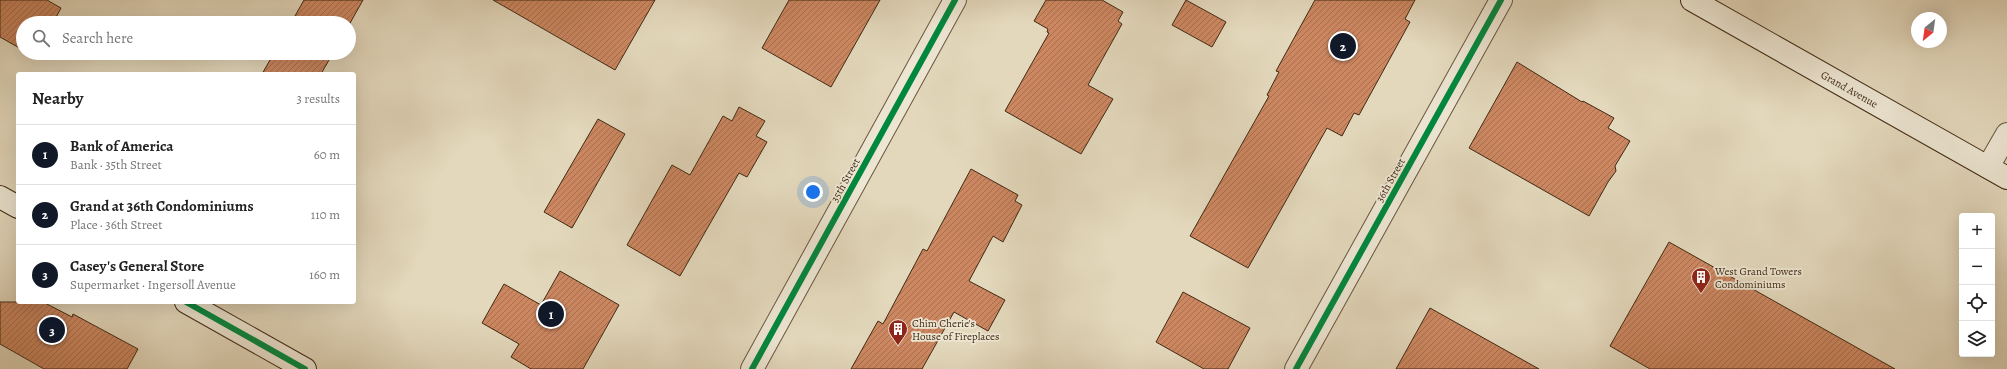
<!DOCTYPE html>
<html lang="en">
<head>
<meta charset="utf-8">
<style>
  :root { --surface:#fff; --page:#f2f2f2; --text:#222; --muted:#767676; --line:#e0e0e0; --accent:#111827 }
  body { margin:0; font-family:Alegreya,serif; background:var(--page); color:var(--text) }
  .controls { position:absolute; right:12px; bottom:12px; display:grid; overflow:hidden; border-radius:4px; box-shadow:0 4px 16px #0002 }
  .controls button { width:36px; height:36px; display:grid; place-items:center; padding:0; border:0; border-bottom:1px solid var(--line); background:var(--surface); color:var(--text); font:20px sans-serif }
  .compass { position:absolute; left:1911px; top:12px; width:36px; height:36px; border-radius:50%; background:var(--surface); box-shadow:0 4px 16px #0002; rotate:209deg }
  .you { position:absolute; left:813px; top:192px; width:14px; height:14px; margin:-10px; border:3px solid #fff; border-radius:50%; background:#1a73e8; box-shadow:0 0 0 6px #1a73e833 }
  .badge { display:grid; place-items:center; width:26px; height:26px; border-radius:50%; background:var(--accent); color:#fff; font-size:13px; font-weight:700 }
  .pin { position:absolute; translate:-50% -50%; border:2px solid #fff; box-shadow:0 1px 4px #0006 }
  .list { margin:0; padding:0; list-style:none }
  h2 { display:flex; justify-content:space-between; align-items:center; height:52px; margin:0; padding:0 16px; font-size:17px }
  h2 small { font-size:13px; font-weight:400; color:var(--muted) }
  .list li { display:grid; grid-template-columns:26px 1fr auto; gap:12px; align-items:center; box-sizing:border-box; height:60px; padding:0 16px; border-top:1px solid var(--line) }
  .list b { display:block; font-size:15px; white-space:nowrap }
  .list p { margin:0; font-size:13px; white-space:nowrap; color:var(--muted) }
  .list em { font-size:13px; font-style:normal; color:var(--muted) }
  .icon { flex:none; width:22px; height:22px; fill:none; stroke:currentColor; stroke-width:2; stroke-linecap:round; stroke-linejoin:round }
  .map { position:relative; flex:none; width:2007px; height:369px; overflow:hidden }
  .search { position:absolute; background:var(--surface); box-shadow:0 4px 16px #0002; left:16px; top:16px; width:340px; height:44px; display:flex; align-items:center; gap:10px; box-sizing:border-box; padding:0 14px; border-radius:22px; color:var(--muted); font-size:15px }
  .panel { position:absolute; background:var(--surface); box-shadow:0 4px 16px #0002; left:16px; top:72px; width:340px; height:232px; border-radius:4px }
  .map>svg:first-child { display:block }
  .building { fill:url(#building-hatch); stroke:#402a14 }
  .lines { fill:none; stroke-linecap:round; stroke-linejoin:round }
  .minor-casing { stroke:#69563e; stroke-width:24 }
  .tertiary-casing { stroke:#69563e; stroke-width:24 }
  .secondary-casing { stroke:#402a14; stroke-width:24 }
  .minor { stroke:#ede6d3; stroke-width:22 }
  .tertiary { stroke:#ede6d3; stroke-width:22 }
  .secondary { stroke:#ede6d3; stroke-width:22 }
  .cycleway-casing { stroke:#ede6d3; stroke-width:8 }
  .cycleway { stroke:#00873e; stroke-width:6 }
  .labels { text-anchor:middle; stroke-width:3.5; stroke-linejoin:round; paint-order:stroke }
  .street-label { font-size:11px; fill:#402a14; stroke:#ede6d3 }
  .poi-label { font-size:11px; fill:#402a14; stroke:#ede6d3; text-anchor:start }
</style>
</head>
<body>
<div class="map">
<svg width="2007" height="369" viewBox="0 0 2007 369">
  <defs>
    <pattern id="building-hatch" width="6" height="6" patternUnits="userSpaceOnUse"><rect width="6" height="6" fill="#cc8761"/><path d="M-1 1l2-2M0 6l6-6M5 7l2-2" fill="none" stroke="#a76f4f"/></pattern>
  </defs>
  <rect width="100%" height="100%" fill="#e3d8bc"/>
  <filter id="stains"><feTurbulence type="fractalNoise" baseFrequency=".005" numOctaves="4"/><feColorMatrix values="0 0 0 0 .2 0 0 0 0 .09 0 0 0 0 .02 0 0 0 .5 -.17"/></filter>
  <radialGradient id="worn" r=".72"><stop offset=".6" stop-color="#630" stop-opacity="0"/><stop offset="1" stop-color="#630" stop-opacity=".3"/></radialGradient>
  <!-- building -->
  <path class="building" d="M0,0H47L61,8L53,23H23V50L0,37Z
    M304,0H363L349,25V23H291Z
    M493,0H655L615,70Z
    M789,0H880L831,87L762,48Z
    M1046,0H1102L1123,12L1118,21L1122,24L1088,85L1113,99L1081,154L1005,111L1049,33L1047,32L1048,29L1034,21Z
    M1186,0L1226,22L1212,47L1172,25Z
    M1315,0H1415L1405,19L1410,22L1359,115L1354,113L1342,136L1327,128L1248,268L1190,236L1269,96L1267,95L1279,72L1276,71Z
    M274,53H333L321,74H262Z
    M1517,62L1582,102L1583,101L1614,118L1608,128L1630,141L1615,166L1616,171L1608,182L1589,216L1469,148Z
    M739,107L765,121L756,136L767,142L747,177L739,173L680,276L627,245L672,165L690,175L723,116L732,121Z
    M598,119L625,134L572,228L544,212Z
    M971,169L1018,195L1015,201L1022,205L1003,242L993,236L969,281L1005,300L988,331L954,312L922,369H851L878,321L883,324L923,249L927,251Z
    M1669,242L1895,369H1650L1610,346Z
    M560,271L619,305L583,369H531L511,357L519,344L482,323L504,284L541,305Z
    M1183,292L1250,328L1228,369H1204L1156,342Z
    M0,302H43L72,317L73,314L138,349L127,369H44L0,344Z
    M1430,308L1539,369H1396Z"/>
  <g class="lines">
    <!-- minor casing -->
    <g class="minor-casing">
      <path id="minor" d="M1988,167L2007,134
        M1296,369L1501,0"/>
    </g>
    <!-- tertiary casing -->
    <g class="tertiary-casing">
      <path id="tertiary" d="M752,369L955,0"/>
    </g>
    <!-- secondary casing -->
    <g class="secondary-casing">
      <g id="secondary">
        <path id="s1" d="M1692,0L2007,178"/>
        <path d="M0,197L18,207"/>
        <path d="M186,302L305,369"/>
      </g>
    </g>
    <!-- minor -->
    <use href="#minor" class="minor"/>
    <!-- tertiary -->
    <use href="#tertiary" class="tertiary"/>
    <!-- secondary -->
    <use href="#secondary" class="secondary"/>
    <!-- cycleway casing -->
    <g class="cycleway-casing">
      <path id="cycleway" d="M186,302L305,369
        M752,369L955,0
        M1296,369L1501,0"/>
    </g>
    <!-- cycleway -->
    <use href="#cycleway" class="cycleway"/>
  </g>
  <!-- icons -->
  <defs>
    <g id="building-pin" transform="scale(1)"><path d="M0 17L-7.5 6A9.5 9.5 0 1 1 7.5 6Z" fill="#8f2418" stroke="#ede6d3"/><path d="M-4-6H4V6H1V3H-1V6H-4ZM-2.5-4.3h1.7v1.8h-1.7ZM.8-4.3h1.7v1.8H.8ZM-2.5-1h1.7V.8h-1.7ZM.8-1h1.7V.8H.8Z" fill="#fff"/></g>
  </defs>
  <g fill-rule="evenodd">
    <use href="#building-pin" x="1701" y="277"/>
    <use href="#building-pin" x="898" y="329"/>
  </g>
  <g class="labels">
    <!-- street labels -->
    <g class="street-label">
      <text dy="4" stroke="none"><textPath href="#s1" startOffset="181">Grand Avenue</textPath></text>
      <text transform="translate(845 180) rotate(-61)" y="4">35th Street</text>
      <text transform="translate(1390 180) rotate(-61)" y="4">36th Street</text>
    </g>
    <!-- poi labels -->
    <g class="poi-label">
      <text x="1715" y="275">West Grand Towers<tspan x="1715" dy="13">Condominiums</tspan></text>
      <text x="912" y="327">Chim Cherie's<tspan x="912" dy="13">House of Fireplaces</tspan></text>
    </g>
  </g>
  <rect width="100%" height="100%" filter="url(#stains)"/>
  <rect width="100%" height="100%" fill="url(#worn)"/>
</svg>
<div class="controls">
<button>+</button>
<button>−</button>
<button><svg class="icon" aria-label="locate" viewBox="0 0 24 24"><circle cx="12" cy="12" r="6"/><path d="M12 2v4M12 18v4M2 12h4M18 12h4"/></svg></button>
<button><svg class="icon" aria-label="layers" viewBox="0 0 24 24"><path d="M12 4l9 5-9 5-9-5zM3 14l9 5 9-5"/></svg></button>
</div>
<svg class="compass" viewBox="-18 -18 36 36"><path d="M0-13l5 13h-10z" fill="#e53935"/><path d="M0 13l5-13h-10z" fill="#767676"/></svg>
<div class="you"></div>
<div class="pin badge" style="left:551px;top:314px">1</div>
<div class="pin badge" style="left:1343px;top:46px">2</div>
<div class="pin badge" style="left:52px;top:330px">3</div>
<div class="search"><svg class="icon" aria-label="search" viewBox="0 0 24 24"><circle cx="10" cy="10" r="6"/><path d="M15 15l6 6"/></svg>Search here</div>
<section class="panel">
<h2>Nearby<small>3 results</small></h2>
<ul class="list">
<li><span class="badge">1</span><div><b>Bank of America</b><p>Bank · 35th Street</p></div><em>60 m</em></li>
<li><span class="badge">2</span><div><b>Grand at 36th Condominiums</b><p>Place · 36th Street</p></div><em>110 m</em></li>
<li><span class="badge">3</span><div><b>Casey's General Store</b><p>Supermarket · Ingersoll Avenue</p></div><em>160 m</em></li>
</ul>
</section>
</div>
</body>
</html>
